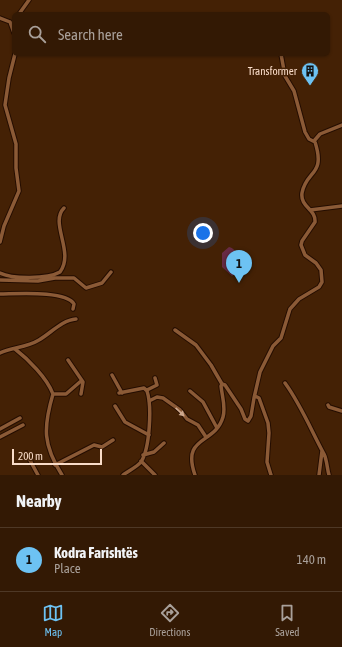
<!DOCTYPE html>
<html lang="en">
<head>
<meta charset="utf-8">
<style>
  :root { --surface:#331904; --page:#3e2613; --text:#f1f3f6; --muted:#a9a09a; --line:#4e3826; --accent:#6dc2f3 }
  body { margin:0; font-family:"Asap Condensed",sans-serif; background:var(--page); color:var(--text) }
  .scale { position:absolute; left:12px; bottom:10px; width:90px; box-sizing:border-box; padding-left:4px; border:2px solid #f9dcc9; border-top:0; font-size:11px; line-height:14px; white-space:nowrap; color:#f9dcc9; -webkit-text-stroke:3px #442105; paint-order:stroke }
  .you { position:absolute; left:203px; top:233px; width:14px; height:14px; margin:-10px; border:3px solid #fff; border-radius:50%; background:#1a73e8; box-shadow:0 0 0 6px #1a73e833 }
  .badge { display:grid; place-items:center; width:26px; height:26px; border-radius:50%; background:var(--accent); color:#111; font-size:13px; font-weight:700 }
  .pin { position:absolute; translate:-50% -33px; filter:drop-shadow(0 1px 2px #0008) }
  .pin::after { content:''; position:absolute; top:21px; width:14px; height:12px; background:inherit; clip-path:polygon(0 0,100% 0,50% 100%) }
  .list { margin:0; padding:0; list-style:none }
  h2 { display:flex; justify-content:space-between; align-items:center; height:52px; margin:0; padding:0 16px; font-size:17px }
  h2 small { font-size:13px; font-weight:400; color:var(--muted) }
  .list li { display:grid; grid-template-columns:26px 1fr auto; gap:12px; align-items:center; box-sizing:border-box; height:64px; padding:0 16px; border-top:1px solid var(--line) }
  .list b { display:block; font-size:15px; white-space:nowrap }
  .list p { margin:0; font-size:13px; white-space:nowrap; color:var(--muted) }
  .list em { font-size:13px; font-style:normal; color:var(--muted) }
  .icon { flex:none; width:22px; height:22px; fill:none; stroke:currentColor; stroke-width:2; stroke-linecap:round; stroke-linejoin:round }
  .map { position:relative; flex:none; width:342px; height:475px; overflow:hidden }
  .search { position:absolute; background:var(--surface); box-shadow:0 1px 3px #0004; left:12px; right:12px; top:12px; height:44px; display:flex; align-items:center; gap:10px; box-sizing:border-box; padding:0 14px; border-radius:6px; color:var(--muted); font-size:15px }
  .sheet { height:116px; background:var(--surface) }
  nav { display:flex; justify-content:space-around; align-items:center; box-sizing:border-box; height:56px; border-top:1px solid var(--line); background:var(--surface); font-size:11px; color:var(--muted) }
  nav a { display:grid; justify-items:center; gap:2px }
  nav .on { color:var(--accent) }
  .map>svg:first-child { display:block }
  .cemetery { fill:url(#cemetery-stones) }
  .lines { fill:none; stroke-linecap:round; stroke-linejoin:round }
  .street-casing { stroke:#240d00; stroke-width:5.5 }
  .street { stroke:#8b5a36; stroke-width:3.5 }
  .oneway { fill:#cda88e }
  .labels { text-anchor:middle; stroke-width:3; stroke-linejoin:round; paint-order:stroke }
  .poi-label { font-size:11px; fill:#f9dcc9; stroke:#442105; text-anchor:end }
</style>
</head>
<body>
<div class="map">
<svg width="342" height="475" viewBox="0 0 342 475">
  <defs>
    <pattern id="cemetery-stones" width="16" height="16" patternUnits="userSpaceOnUse"><rect width="16" height="16" fill="#682b45"/><path d="M2 7V4a2 2 0 0 1 4 0v3zM10 15v-3a2 2 0 0 1 4 0v3z" fill="#7e495e"/></pattern>
  </defs>
  <rect width="100%" height="100%" fill="#442105"/>
  <!-- cemetery -->
  <path class="cemetery" d="M229,247C239,249 243,269 232,276L222,267V253Z"/>
  <g class="lines">
    <!-- street casing -->
    <g class="street-casing">
      <path id="street" d="M19,14L29,0
        M0,18L10,22
        M10,22L14,33
        M314,141L320,134L342,125
        M310,210L342,206
        M0,242L4,226L19,191L16,168V144L5,105L9,78L15,54
        M0,273C12,279 48,279 60,272C75,252 49,223 64,208
        M0,280L38,281L55,278H74L86,288L102,283L111,272
        M0,294C15,294 66,290 74,304L73,309
        M175,330L196,345L211,365L222,384L225,385L241,409L245,419L248,421L251,416L254,398L260,372L273,346L281,338L290,309L299,299L319,287L322,282L321,270L316,263L305,255L301,245L302,241L315,222C316,209 300,207 302,193C306,170 326,176 315,142L309,139L305,132L294,91L285,76L281,54
        M15,349C28,359 47,378 53,394
        M0,353C12,347 26,348 39,340C51,333 62,320 76,319
        M68,360L83,382L81,394
        M112,375L122,393
        M285,383C301,405 311,430 324,454C327,460 327,468 329,475
        M147,390L157,385L155,378
        M190,391L203,402L217,428
        M119,393L144,388L147,391C152,406 150,448 141,462C137,467 128,471 123,475
        M53,394C43,428 43,445 62,475
        M53,394H66L81,381
        M255,396L259,398L268,423L269,433L267,462L271,475
        M149,401L157,397L163,398L180,410L187,419L198,425L206,437
        M328,405L329,407L342,411
        M115,406L125,422L149,435
        M0,429L20,418
        M0,437L23,425
        M26,453L38,475
        M143,455L154,452L164,443
        M141,461L155,475
        M55,465L94,445L102,447L113,440
        M195,475C181,435 215,445 223,417C226,407 222,396 221,386L222,384
        M319,475L322,451"/>
    </g>
    <!-- street -->
    <use href="#street" class="street"/>
  </g>
  <!-- one-way arrows -->
  <defs><path id="oneway-solid" d="M-6-.8H1V-3.2L6.5 0L1 3.2V.8H-6Z"/></defs>
  <use class="oneway" href="#oneway-solid" transform="translate(180 412) rotate(43)"/>
  <!-- icons -->
  <defs>
    <g id="building-pin" transform="scale(0.9)"><path d="M0 17L-7.5 6A9.5 9.5 0 1 1 7.5 6Z" fill="#6dc2f3" stroke="#442105"/><path d="M-4-6H4V6H1V3H-1V6H-4ZM-2.5-4.3h1.7v1.8h-1.7ZM.8-4.3h1.7v1.8H.8ZM-2.5-1h1.7V.8h-1.7ZM.8-1h1.7V.8H.8Z" fill="#111"/></g>
  </defs>
  <g fill-rule="evenodd">
    <use href="#building-pin" x="310" y="71"/>
  </g>
  <g class="labels">
    <!-- poi labels -->
    <g class="poi-label">
      <text x="297" y="75">Transformer</text>
    </g>
  </g>
</svg>
<div class="scale">200 m</div>
<div class="you"></div>
<div class="pin badge" style="left:239px;top:283px">1</div>
<div class="search"><svg class="icon" aria-label="search" viewBox="0 0 24 24"><circle cx="10" cy="10" r="6"/><path d="M15 15l6 6"/></svg>Search here</div>
</div>
<section class="sheet">
<h2>Nearby<small></small></h2>
<ul class="list">
<li><span class="badge">1</span><div><b>Kodra Farishtës</b><p>Place</p></div><em>140 m</em></li>
</ul>
</section>
<nav>
<a class="on"><svg class="icon" aria-label="map" viewBox="0 0 24 24"><path d="M3 6l6-2 6 2 6-2v14l-6 2-6-2-6 2zM9 4v14M15 6v14"/></svg>Map</a>
<a><svg class="icon" aria-label="directions" viewBox="0 0 24 24"><path d="M12 3l9 9-9 9-9-9zM9 14v-3h6M13 9l2 2-2 2"/></svg>Directions</a>
<a><svg class="icon" aria-label="saved" viewBox="0 0 24 24"><path d="M7 4h10v16l-5-4-5 4z"/></svg>Saved</a>
</nav>
</body>
</html>
